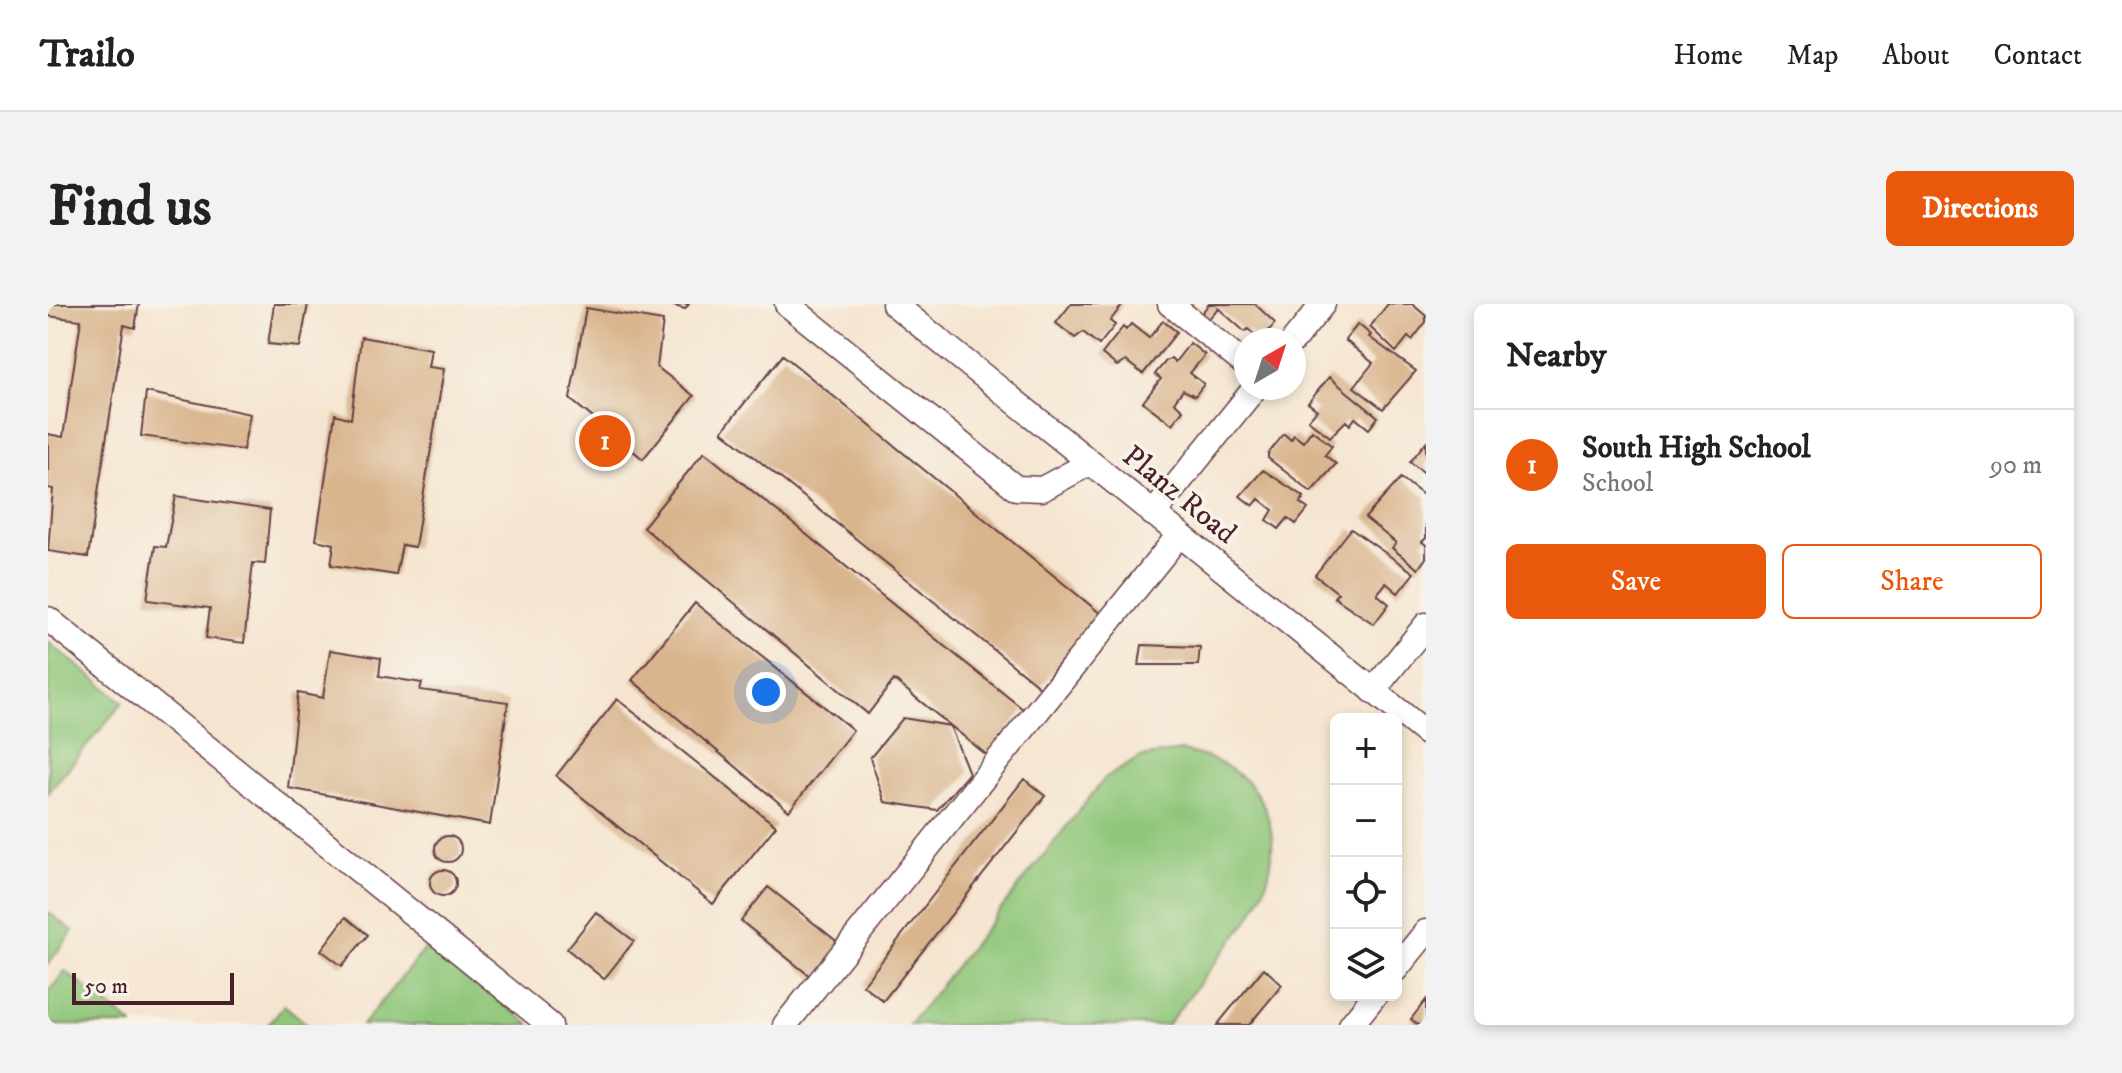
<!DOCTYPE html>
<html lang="en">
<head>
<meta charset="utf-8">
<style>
  :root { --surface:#fff; --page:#f2f2f2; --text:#222; --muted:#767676; --line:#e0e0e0; --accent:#ea580c }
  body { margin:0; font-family:"IM FELL DW Pica",serif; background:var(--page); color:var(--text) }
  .controls { position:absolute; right:24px; bottom:24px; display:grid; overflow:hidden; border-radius:12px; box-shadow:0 4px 12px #0003 }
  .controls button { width:72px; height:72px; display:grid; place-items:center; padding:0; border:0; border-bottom:2px solid var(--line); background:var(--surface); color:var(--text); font:40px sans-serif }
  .compass { position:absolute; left:1186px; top:24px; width:72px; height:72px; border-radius:50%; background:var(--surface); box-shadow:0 4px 12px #0003; rotate:39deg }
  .scale { position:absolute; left:24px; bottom:20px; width:162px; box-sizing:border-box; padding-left:8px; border:4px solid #4a1f2b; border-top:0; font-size:22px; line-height:28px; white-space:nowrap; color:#4a1f2b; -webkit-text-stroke:6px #f7f3e8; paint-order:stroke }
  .you { position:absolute; left:718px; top:388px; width:28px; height:28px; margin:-20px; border:6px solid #fff; border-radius:50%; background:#1a73e8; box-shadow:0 0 0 12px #1a73e833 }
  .badge { display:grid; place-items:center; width:52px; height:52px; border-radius:50%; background:var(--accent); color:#fff; font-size:26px; font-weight:700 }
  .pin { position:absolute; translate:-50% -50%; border:4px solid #fff; box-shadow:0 2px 8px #0006 }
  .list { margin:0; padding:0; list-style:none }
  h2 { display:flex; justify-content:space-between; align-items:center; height:104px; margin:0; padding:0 32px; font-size:34px }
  h2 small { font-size:26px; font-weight:400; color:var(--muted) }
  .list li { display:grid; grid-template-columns:52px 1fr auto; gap:24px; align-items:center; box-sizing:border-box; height:112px; padding:0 32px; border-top:2px solid var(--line) }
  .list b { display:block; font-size:30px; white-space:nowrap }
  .list p { margin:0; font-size:26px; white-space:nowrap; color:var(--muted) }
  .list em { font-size:26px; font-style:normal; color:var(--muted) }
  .actions { display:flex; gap:16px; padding:24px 32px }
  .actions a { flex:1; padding:18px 0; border:2px solid var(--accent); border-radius:12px; text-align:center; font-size:28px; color:var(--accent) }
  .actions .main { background:var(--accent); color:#fff }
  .icon { flex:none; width:44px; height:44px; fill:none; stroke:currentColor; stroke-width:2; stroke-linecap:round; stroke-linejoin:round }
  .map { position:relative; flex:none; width:1378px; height:721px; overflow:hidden; border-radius:12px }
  header { display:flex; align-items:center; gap:48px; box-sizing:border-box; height:112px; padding:0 40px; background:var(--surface); border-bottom:2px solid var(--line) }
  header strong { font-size:38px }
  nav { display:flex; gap:44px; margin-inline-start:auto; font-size:28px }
  .intro { display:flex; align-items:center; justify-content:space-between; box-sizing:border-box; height:192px; padding:0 48px }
  h1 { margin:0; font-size:56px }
  .button { padding:20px 36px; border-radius:12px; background:var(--accent); color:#fff; font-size:28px; font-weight:700 }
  main { display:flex; gap:48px; padding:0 48px }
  aside { flex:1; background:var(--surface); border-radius:12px; box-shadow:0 4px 12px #0003 }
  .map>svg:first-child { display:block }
  .green { fill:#8fc679; stroke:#6c7252; stroke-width:2 }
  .building { fill:#d9b58e }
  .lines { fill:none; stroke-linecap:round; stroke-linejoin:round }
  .minor-casing { stroke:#643d44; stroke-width:27 }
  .minor { stroke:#fff; stroke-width:24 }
  .labels { text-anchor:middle; stroke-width:7; stroke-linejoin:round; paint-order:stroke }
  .street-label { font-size:30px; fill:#4a1f2b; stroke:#f7f3e8 }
</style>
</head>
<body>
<header>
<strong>Trailo</strong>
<nav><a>Home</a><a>Map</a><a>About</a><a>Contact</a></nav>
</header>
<div class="intro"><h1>Find us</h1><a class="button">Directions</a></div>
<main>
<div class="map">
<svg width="1378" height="721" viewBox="0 0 1378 721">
  <rect width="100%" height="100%" fill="#f7f3e8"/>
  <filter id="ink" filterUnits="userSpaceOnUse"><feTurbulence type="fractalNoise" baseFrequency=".0125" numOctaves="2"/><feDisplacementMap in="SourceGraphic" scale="16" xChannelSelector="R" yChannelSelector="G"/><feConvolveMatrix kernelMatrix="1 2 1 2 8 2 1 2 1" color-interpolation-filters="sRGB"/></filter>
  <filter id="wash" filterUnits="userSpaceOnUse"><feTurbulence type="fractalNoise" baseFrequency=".006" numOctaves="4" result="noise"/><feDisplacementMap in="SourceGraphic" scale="32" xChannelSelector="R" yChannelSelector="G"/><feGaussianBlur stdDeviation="1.8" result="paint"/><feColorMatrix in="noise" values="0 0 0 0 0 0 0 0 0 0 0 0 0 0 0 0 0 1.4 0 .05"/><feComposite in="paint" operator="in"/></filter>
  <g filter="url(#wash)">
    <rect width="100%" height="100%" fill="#f5e5d0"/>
    <!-- green -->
    <path class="green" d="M0,338L75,398L0,489Z
      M1133,447C1223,461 1248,542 1201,615L1119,721H861L1057,474L1093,453Z
      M0,608L25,627L0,660Z
      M382,639L482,721H314Z
      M17,667L85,721H0V689Z
      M236,701L260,721H220Z"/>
    <g id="blocks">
      <!-- building -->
      <path class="building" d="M0,0H91L87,24L76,21L40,253L0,247L5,185L0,184V130L15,133L33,16L0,12Z
        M226,0H260L252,43L220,40Z
        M620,0H641L637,5Z
        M1023,0H1075L1062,17L1067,21L1051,41L1035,28L1027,34L1008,19Z
        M1161,0H1207L1227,19L1216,33L1210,29L1208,32L1200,25L1197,28L1170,4L1160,16L1153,10Z
        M1340,0H1364L1378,12V18L1364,36L1360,33L1348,48L1322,23Z
        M538,4L615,17L609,63L646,92L595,155L522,95Z
        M1115,17L1129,28L1095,70L1078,57L1069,62L1054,50L1075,23L1078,26L1083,20L1101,34Z
        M1310,20L1323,31L1321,33L1368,67L1335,105L1306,83L1325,59L1297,36Z
        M313,33L383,45L380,63L396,65L367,243L354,241L348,271L283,261L286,240L268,236L287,110L303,115Z
        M1142,39L1157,51L1142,69L1156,80L1147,92L1135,86L1126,98L1135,106L1124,120L1095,98L1113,75L1107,70L1117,58L1123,54L1127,58Z
        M735,51L1053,310L992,383L674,127Z
        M1281,73L1330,113L1321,125L1307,114L1302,121L1298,117L1282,133L1260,116L1269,106L1260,99Z
        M98,88L202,110L195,146L93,132Z
        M1264,126L1284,142L1277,151L1288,160L1263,188L1220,154V150L1236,130L1243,136L1246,131L1255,138Z
        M1378,138V170L1362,158Z
        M656,148L976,406L940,452L846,376L820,410L595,223Z
        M1215,166L1256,193L1252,199L1260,205L1248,220L1240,214L1231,225L1219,216L1225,206L1211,195L1205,202L1192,192Z
        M1353,174L1378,193V234L1374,238L1378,241V254L1370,265L1344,244L1348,239L1317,214Z
        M128,192L222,206L217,260L205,259L196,339L158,334L162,304L99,296L107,242L118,243Z
        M1303,225L1366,269L1350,289L1338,279L1329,290L1341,300L1326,320L1286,293L1290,289L1267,271Z
        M647,299L805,426L741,507L584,376Z
        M1094,341L1152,343L1150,361H1091Z
        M282,346L333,354L331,372L374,379L372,386L460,398L442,521L240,484L250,389L275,394Z
        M569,395L728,522L665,600L508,472Z
        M855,414L902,422L921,469L889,506L837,498L822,454Z
        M976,475L997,492L835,697L815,681Z
        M387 545a13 13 0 1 1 26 0a13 13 0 1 1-26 0Z
        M382 579a13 13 0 1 1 26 0a13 13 0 1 1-26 0Z
        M720,583L796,643L768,677L693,617Z
        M548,608L586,637L556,675L519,645Z
        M298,613L320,631L294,662L273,646Z
        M1216,664L1234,681L1201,721H1169Z
        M1378,696V721H1370L1363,715Z"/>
    </g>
  </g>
  <g filter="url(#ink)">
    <use href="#blocks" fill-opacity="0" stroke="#643d44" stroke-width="2"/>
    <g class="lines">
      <!-- minor casing -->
      <g class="minor-casing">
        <path id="minor" d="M739,0L968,184L994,185L1042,159
          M846,0L1378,429
          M1122,0L1198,61
          M1246,36L1275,0
          M1105,210L1207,84
          M0,315L502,721
          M1325,387L1378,321
          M1348,665L1378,628
          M737,721L1131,231
          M1303,721L1327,691"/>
      </g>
      <!-- minor -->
      <use href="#minor" class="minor"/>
    </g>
  </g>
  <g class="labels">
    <!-- street labels -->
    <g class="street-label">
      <text transform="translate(1132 190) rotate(39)" y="10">Planz Road</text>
    </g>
  </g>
</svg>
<div class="controls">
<button>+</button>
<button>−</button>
<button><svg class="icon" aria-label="locate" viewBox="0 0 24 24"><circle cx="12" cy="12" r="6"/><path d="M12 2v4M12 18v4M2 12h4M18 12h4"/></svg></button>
<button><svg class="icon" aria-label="layers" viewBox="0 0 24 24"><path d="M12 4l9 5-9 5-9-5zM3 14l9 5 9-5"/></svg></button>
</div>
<svg class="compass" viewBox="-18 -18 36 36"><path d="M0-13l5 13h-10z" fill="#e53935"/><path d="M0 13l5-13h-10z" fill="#767676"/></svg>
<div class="scale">50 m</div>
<div class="you"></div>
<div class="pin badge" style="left:557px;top:137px">1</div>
</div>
<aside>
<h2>Nearby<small></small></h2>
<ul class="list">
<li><span class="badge">1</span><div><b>South High School</b><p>School</p></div><em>90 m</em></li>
</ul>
<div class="actions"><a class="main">Save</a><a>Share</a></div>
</aside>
</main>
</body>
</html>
